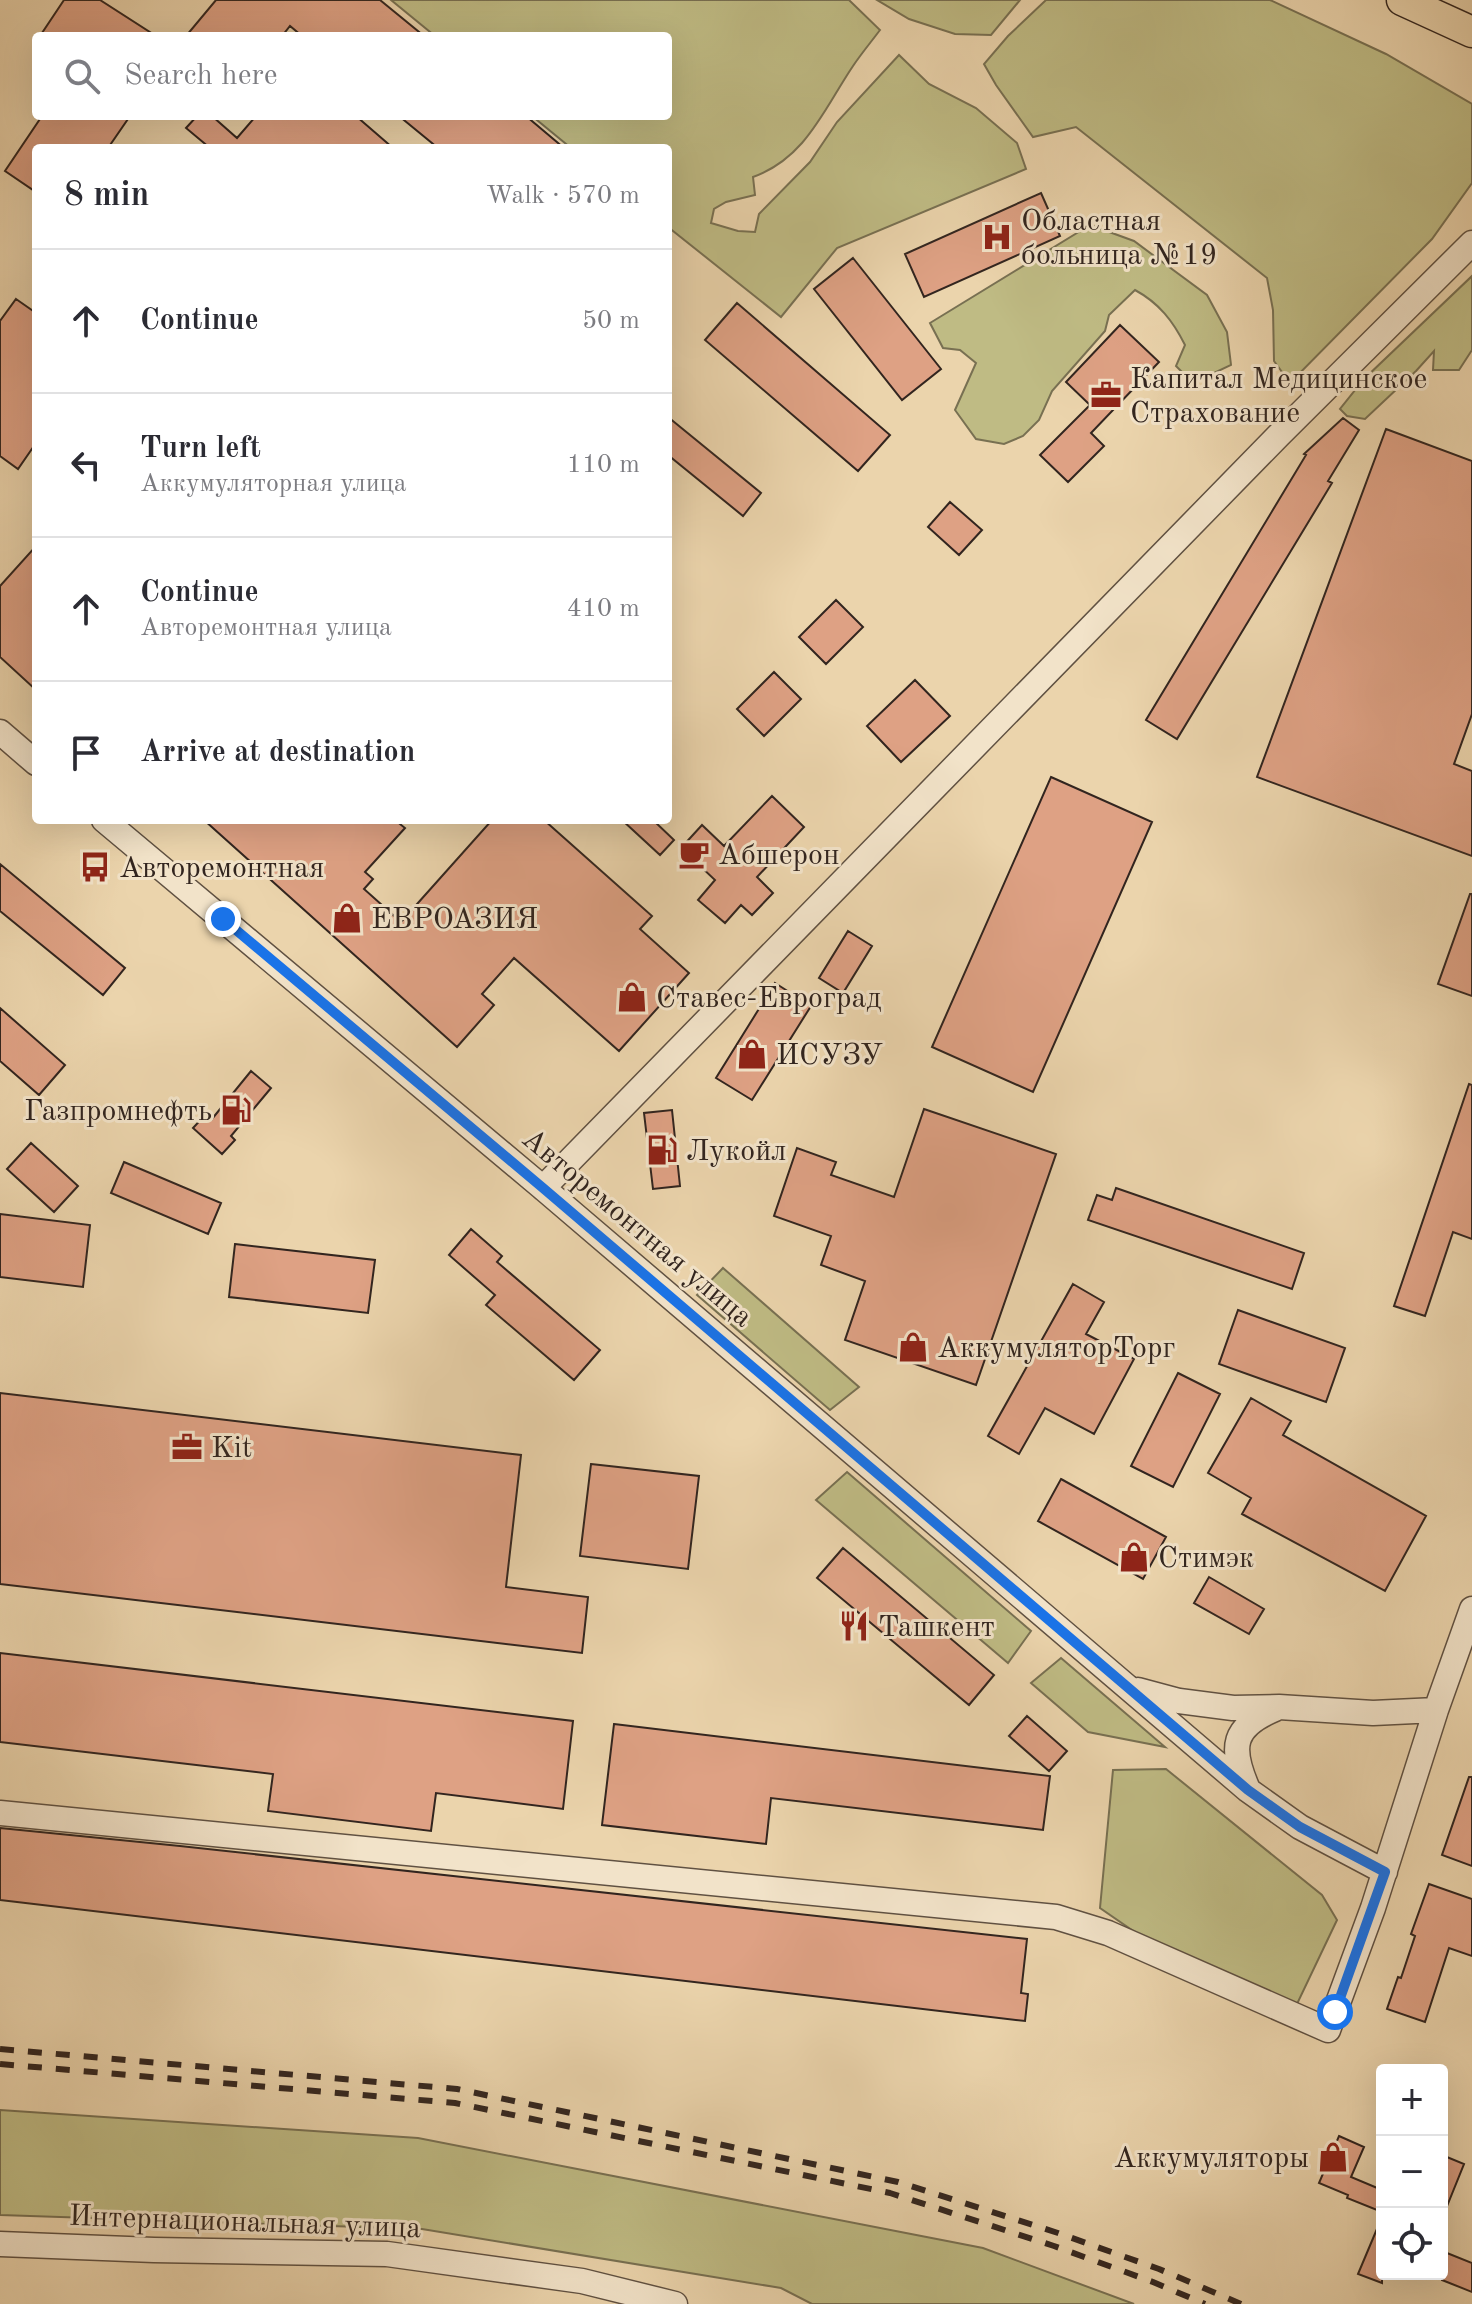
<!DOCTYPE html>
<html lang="en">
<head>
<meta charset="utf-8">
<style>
  :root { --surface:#fff; --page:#f2f2f3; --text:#2b2b33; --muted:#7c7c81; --line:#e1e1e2 }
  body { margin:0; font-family:"Old Standard TT",serif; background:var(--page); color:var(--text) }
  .controls { position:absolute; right:24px; bottom:24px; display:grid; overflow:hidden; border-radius:8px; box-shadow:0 8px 32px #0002 }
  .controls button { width:72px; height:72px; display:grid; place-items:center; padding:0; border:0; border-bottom:2px solid var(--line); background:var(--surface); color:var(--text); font:40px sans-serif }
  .stop { position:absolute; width:24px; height:24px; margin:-18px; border:6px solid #1a73e8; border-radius:50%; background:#fff }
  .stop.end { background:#1a73e8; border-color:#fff; box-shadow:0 2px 8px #0008 }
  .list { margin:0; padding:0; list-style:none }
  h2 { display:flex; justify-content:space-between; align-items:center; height:104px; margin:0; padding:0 32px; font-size:34px }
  h2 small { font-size:26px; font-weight:400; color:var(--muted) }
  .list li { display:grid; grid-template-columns:52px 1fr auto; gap:24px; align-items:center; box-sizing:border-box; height:144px; padding:0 32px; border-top:2px solid var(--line) }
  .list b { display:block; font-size:30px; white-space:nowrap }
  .list p { margin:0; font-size:26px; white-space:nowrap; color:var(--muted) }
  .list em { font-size:26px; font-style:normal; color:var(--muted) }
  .icon { flex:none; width:44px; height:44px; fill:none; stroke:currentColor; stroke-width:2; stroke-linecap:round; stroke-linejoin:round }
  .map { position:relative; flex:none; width:1472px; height:2304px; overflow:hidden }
  .search { position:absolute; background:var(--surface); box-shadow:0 8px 32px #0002; left:32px; top:32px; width:640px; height:88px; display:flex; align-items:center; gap:20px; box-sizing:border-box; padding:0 28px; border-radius:8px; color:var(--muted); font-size:30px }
  .panel { position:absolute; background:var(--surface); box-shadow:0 8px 32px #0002; left:32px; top:144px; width:640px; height:680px; border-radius:8px }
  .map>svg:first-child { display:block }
  .green { fill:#bfbb84; stroke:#787052; stroke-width:2 }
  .building { fill:#dea184; stroke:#32251f; stroke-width:2 }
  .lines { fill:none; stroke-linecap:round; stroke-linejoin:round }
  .minor-casing { stroke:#605142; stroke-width:27 }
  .major-casing { stroke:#32251f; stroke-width:33 }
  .minor { stroke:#f2e3c9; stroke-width:24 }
  .major { stroke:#ebd4ac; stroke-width:30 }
  .rail { stroke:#32251f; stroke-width:6; stroke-dasharray:14 14; stroke-linecap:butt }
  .route { stroke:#1a73e8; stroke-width:10 }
  .labels { text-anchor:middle; stroke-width:6; stroke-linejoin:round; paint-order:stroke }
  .poi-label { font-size:30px; fill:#32251f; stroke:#f2e3c9; text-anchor:start }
  .street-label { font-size:30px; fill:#32251f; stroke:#f2e3c9 }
</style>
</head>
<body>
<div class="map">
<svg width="1472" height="2304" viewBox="0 0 1472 2304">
  <rect width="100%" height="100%" fill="#ebd4ac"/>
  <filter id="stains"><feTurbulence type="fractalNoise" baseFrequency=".0025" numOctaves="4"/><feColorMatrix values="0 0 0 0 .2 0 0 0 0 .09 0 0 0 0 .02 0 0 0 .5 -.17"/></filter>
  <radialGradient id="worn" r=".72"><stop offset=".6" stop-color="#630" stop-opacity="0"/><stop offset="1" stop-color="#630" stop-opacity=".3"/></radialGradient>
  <!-- green -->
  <path class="green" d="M391,0H849L880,30C871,42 861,54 853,66C824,109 806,158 753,177L755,195L726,202L714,209L711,223L738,231L755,232L759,214L810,162L837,122L899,55L929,84L976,108L1017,143L1026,169L837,248L781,317L668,227V148H571L532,116H668V36H435Z
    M877,0H1020L991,35L955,34L909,19Z
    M1046,0H1270L1386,54L1472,104V183L1432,239L1290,383L1274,361L1273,310L1267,278L1076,127L1033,137L996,85L984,64L1008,36Z
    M1090,225L1134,241L1207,295L1227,332L1231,365L1193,383L1176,366L1185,345C1173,321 1159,303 1135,290L1109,315L1105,331L1052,391L1039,420L1023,436L1004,444L976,439L955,410L976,363L960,350L943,348L930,323Z
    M1472,276V350L1459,370H1433L1434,351L1416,371L1365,419L1347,416L1340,409L1364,379Z
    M723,1268L859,1387L830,1410L697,1295Z
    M847,1472L1031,1631L1008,1663L816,1500Z
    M1061,1658L1165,1747L1088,1732L1031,1683Z
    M1166,1769L1322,1895L1337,1920L1297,2004L1145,1939L1100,1908L1113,1770Z
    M0,2110L418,2138L983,2248L1134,2304H812L781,2288L422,2229L0,2215Z"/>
  <!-- building -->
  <path class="building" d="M64,0H100L156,36H40Z
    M216,0H380L424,36H302L290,26L282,36H186Z
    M42,116H130L108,148H36V192L5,171Z
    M197,116H212L237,138L256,116H356L393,148H210L186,128Z
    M399,116H526L564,148H438Z
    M1041,193L1060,236L924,297L905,254Z
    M853,258L941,369L902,400L814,289Z
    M16,299L36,313V443L18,469L0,456V321Z
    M737,303L890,435L858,471L705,340Z
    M1120,325L1159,362L1091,433L1104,446L1068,482L1040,455L1090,405L1066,382Z
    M668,417L761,493L743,516L668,455Z
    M1343,418L1359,430L1328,481L1332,483L1177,739L1146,720L1306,455L1304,454Z
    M1386,429L1472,461V714L1454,764L1472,771V856L1257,777Z
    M950,502L982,530L959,555L928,527Z
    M36,546V690L0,657V586Z
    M836,600L863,627L826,664L799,637Z
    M774,672L801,699L764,736L737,709Z
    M915,680L950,716L901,762L867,726Z
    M1051,777L1152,822L1033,1092L932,1047Z
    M772,796L804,827L757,877L773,893L752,915L741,905L725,923L698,900L715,880L681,848L702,825L724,846Z
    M204,820H395L405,828L365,872L373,879L364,889L401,922L492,820H544L652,916L640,929L689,973L619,1051L514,958L482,994L494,1005L457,1047Z
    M622,820H653L674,840L660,855Z
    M0,864L125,968L103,995L0,911Z
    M1470,894H1472V996L1438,984Z
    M848,931L872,946L843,993L819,978Z
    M775,983L811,1006L752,1100L716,1078Z
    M0,1008L65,1065L39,1095L0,1061Z
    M251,1071L271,1088L231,1136L235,1140L222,1154L193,1128L206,1114L212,1119Z
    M1469,1084L1472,1085V1239L1453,1232L1425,1316L1394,1306Z
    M924,1109L1056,1154L976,1385L845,1340L865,1281L821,1265L831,1236L774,1216L797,1148L836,1162L831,1175L894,1197Z
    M672,1110L680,1186L653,1189L644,1113Z
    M31,1143L78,1186L54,1212L7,1169Z
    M124,1162L221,1203L208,1234L111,1193Z
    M1116,1188L1304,1253L1292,1289L1088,1220L1097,1195L1112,1200Z
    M0,1214L90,1225L83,1287L0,1277Z
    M471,1229L502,1256L497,1262L600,1350L574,1380L486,1305L495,1295L449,1255Z
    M235,1244L375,1260L368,1313L229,1297Z
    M1073,1284L1104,1302L1086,1334L1134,1359L1094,1434L1045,1408L1019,1454L988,1436Z
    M1238,1310L1345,1348L1326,1402L1219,1364Z
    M1178,1373L1220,1394L1173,1487L1131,1466Z
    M0,1393L521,1455L506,1587L588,1597L582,1653L0,1584Z
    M1251,1398L1291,1421L1283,1435L1426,1516L1385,1591L1242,1514L1251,1498L1208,1473Z
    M591,1464L699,1476L688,1569L580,1556Z
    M1061,1479L1166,1537L1143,1579L1038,1521Z
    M843,1548L994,1675L969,1705L817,1578Z
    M1209,1577L1264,1609L1249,1634L1194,1603Z
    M0,1653L573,1721L563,1809L436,1793L431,1831L268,1811L273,1774L0,1742Z
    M1027,1716L1067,1751L1049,1771L1009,1736Z
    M614,1724L1050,1776L1043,1830L771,1798L766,1844L602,1825Z
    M1469,1777H1472V1866L1442,1855Z
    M0,1828L180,1846L1027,1939L1021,1993L1028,1994L1025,2021L0,1900Z
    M1429,1884L1472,1899V1956L1449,1948L1425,2022L1387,2009L1398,1977L1401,1978L1415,1936L1411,1934Z
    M1339,2136L1364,2147L1351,2177L1382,2190V2212L1347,2198L1348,2195L1319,2183Z
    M1442,2155L1464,2164L1443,2216H1442Z
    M1382,2217V2283L1358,2274Z
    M1442,2251L1472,2263V2292L1442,2280Z"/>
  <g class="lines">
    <!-- minor casing -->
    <g class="minor-casing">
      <path id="minor" d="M0,732L36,763
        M104,820L543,1188L1248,1790L1300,1827L1385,1872
        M543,1188L1279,435L1472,243
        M1138,1690L1179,1701L1233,1708L1279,1707L1373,1713L1436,1710
        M1247,1787C1230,1747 1232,1727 1275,1709
        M0,1813L1056,1917L1108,1933L1328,2030L1373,1908L1436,1710L1472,1609
        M0,2244L154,2250L387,2254L582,2281L675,2304"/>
    </g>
    <!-- major casing -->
    <g class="major-casing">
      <path id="major" d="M1402,0L1472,32"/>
    </g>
    <!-- minor -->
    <use href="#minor" class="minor"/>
    <!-- major -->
    <use href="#major" class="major"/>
    <!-- rail -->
    <path class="rail" d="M0,2049L457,2089L898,2182L1058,2233L1159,2269L1241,2304
      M0,2064L455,2103L890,2193L1054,2246L1153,2282L1205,2304"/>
  </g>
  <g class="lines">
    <!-- route -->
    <path class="route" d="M223,919L543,1188L1248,1790L1300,1827L1385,1872L1335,2012"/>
  </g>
  <!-- icons -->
  <defs>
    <g id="hospital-bare" transform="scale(2.4)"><path d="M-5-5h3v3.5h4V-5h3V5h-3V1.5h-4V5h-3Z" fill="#8f2418" stroke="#f2e3c9" stroke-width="2.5" paint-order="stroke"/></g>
    <g id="office-bare" transform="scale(2.4)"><path d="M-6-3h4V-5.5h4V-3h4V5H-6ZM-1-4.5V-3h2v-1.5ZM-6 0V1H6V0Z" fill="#8f2418" stroke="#f2e3c9" stroke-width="2.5" paint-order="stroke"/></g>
    <g id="cafe-bare" transform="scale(2.4)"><path d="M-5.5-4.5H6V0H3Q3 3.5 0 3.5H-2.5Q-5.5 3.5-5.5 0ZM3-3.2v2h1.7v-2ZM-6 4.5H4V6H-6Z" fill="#8f2418" stroke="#f2e3c9" stroke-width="2.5" paint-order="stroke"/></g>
    <g id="bus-bare" transform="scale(2.4)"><path d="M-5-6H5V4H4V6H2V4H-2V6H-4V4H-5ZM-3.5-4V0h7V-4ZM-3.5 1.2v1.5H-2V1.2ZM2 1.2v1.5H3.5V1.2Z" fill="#8f2418" stroke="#f2e3c9" stroke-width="2.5" paint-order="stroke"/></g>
    <g id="shop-bare" transform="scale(2.4)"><path d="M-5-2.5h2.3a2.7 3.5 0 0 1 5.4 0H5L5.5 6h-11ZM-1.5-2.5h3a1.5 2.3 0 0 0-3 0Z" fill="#8f2418" stroke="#f2e3c9" stroke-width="2.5" paint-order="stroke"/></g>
    <g id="fuel-bare" transform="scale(2.4)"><path d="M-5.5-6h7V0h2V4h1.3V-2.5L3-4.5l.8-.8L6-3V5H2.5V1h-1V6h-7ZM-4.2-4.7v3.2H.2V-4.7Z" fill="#8f2418" stroke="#f2e3c9" stroke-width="2.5" paint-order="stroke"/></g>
    <g id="restaurant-bare" transform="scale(2.4)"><path d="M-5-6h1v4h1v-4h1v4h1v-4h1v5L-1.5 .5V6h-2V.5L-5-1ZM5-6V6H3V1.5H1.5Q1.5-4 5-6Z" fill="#8f2418" stroke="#f2e3c9" stroke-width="2.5" paint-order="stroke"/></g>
  </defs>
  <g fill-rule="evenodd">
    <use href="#hospital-bare" x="997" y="237"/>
    <use href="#office-bare" x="1106" y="395"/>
    <use href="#cafe-bare" x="694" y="854"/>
    <use href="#bus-bare" x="95" y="867"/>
    <use href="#shop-bare" x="347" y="918"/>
    <use href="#shop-bare" x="632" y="997"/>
    <use href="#shop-bare" x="752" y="1054"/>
    <use href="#fuel-bare" x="236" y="1110"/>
    <use href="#fuel-bare" x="662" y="1150"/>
    <use href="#shop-bare" x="913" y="1347"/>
    <use href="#office-bare" x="187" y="1447"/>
    <use href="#shop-bare" x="1134" y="1557"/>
    <use href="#restaurant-bare" x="854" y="1626"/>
    <use href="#shop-bare" x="1333" y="2157"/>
  </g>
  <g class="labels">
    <!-- poi labels -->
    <g class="poi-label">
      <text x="1021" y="230">Областная<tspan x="1021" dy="34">больница №19</tspan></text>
      <text x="1130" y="388">Капитал Медицинское<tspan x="1130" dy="34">Страхование</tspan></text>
      <text x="718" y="864">Абшерон</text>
      <text x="119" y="877">Авторемонтная</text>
      <text x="371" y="928">ЕВРОАЗИЯ</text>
      <text x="656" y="1007">Ставес-Евроград</text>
      <text x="776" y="1064">ИСУЗУ</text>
      <text x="212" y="1120" text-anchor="end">Газпромнефть</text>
      <text x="686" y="1160">Лукойл</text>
      <text x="937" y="1357">АккумуляторТорг</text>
      <text x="211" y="1457">Kit</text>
      <text x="1158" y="1567">Стимэк</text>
      <text x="878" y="1636">Ташкент</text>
      <text x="1309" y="2167" text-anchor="end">Аккумуляторы</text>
    </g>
    <!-- street labels -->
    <g class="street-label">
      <text transform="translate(638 1227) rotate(40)" y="10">Авторемонтная улица</text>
      <text transform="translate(245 2221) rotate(2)" y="10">Интернациональная улица</text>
    </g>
  </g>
  <rect width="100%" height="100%" filter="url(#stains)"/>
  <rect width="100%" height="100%" fill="url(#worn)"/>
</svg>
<div class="controls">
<button>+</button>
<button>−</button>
<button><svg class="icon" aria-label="locate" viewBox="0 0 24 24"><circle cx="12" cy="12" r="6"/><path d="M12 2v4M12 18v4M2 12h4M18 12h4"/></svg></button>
</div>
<div class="stop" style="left:1335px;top:2012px"></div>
<div class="stop end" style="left:223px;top:919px"></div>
<div class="search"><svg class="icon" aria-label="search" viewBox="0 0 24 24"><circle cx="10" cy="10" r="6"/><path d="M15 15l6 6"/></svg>Search here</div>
<section class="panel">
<h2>8 min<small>Walk · 570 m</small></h2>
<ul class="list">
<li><svg class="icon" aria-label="ahead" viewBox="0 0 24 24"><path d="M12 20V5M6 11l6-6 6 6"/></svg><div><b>Continue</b></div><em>50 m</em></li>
<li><svg class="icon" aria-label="left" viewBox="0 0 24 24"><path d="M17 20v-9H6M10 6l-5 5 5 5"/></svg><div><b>Turn left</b><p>Аккумуляторная улица</p></div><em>110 m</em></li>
<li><svg class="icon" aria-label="ahead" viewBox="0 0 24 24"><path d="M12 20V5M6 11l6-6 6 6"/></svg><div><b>Continue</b><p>Авторемонтная улица</p></div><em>410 m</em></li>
<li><svg class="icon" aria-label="arrive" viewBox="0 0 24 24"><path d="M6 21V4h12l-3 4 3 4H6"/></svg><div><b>Arrive at destination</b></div></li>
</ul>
</section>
</div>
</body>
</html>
